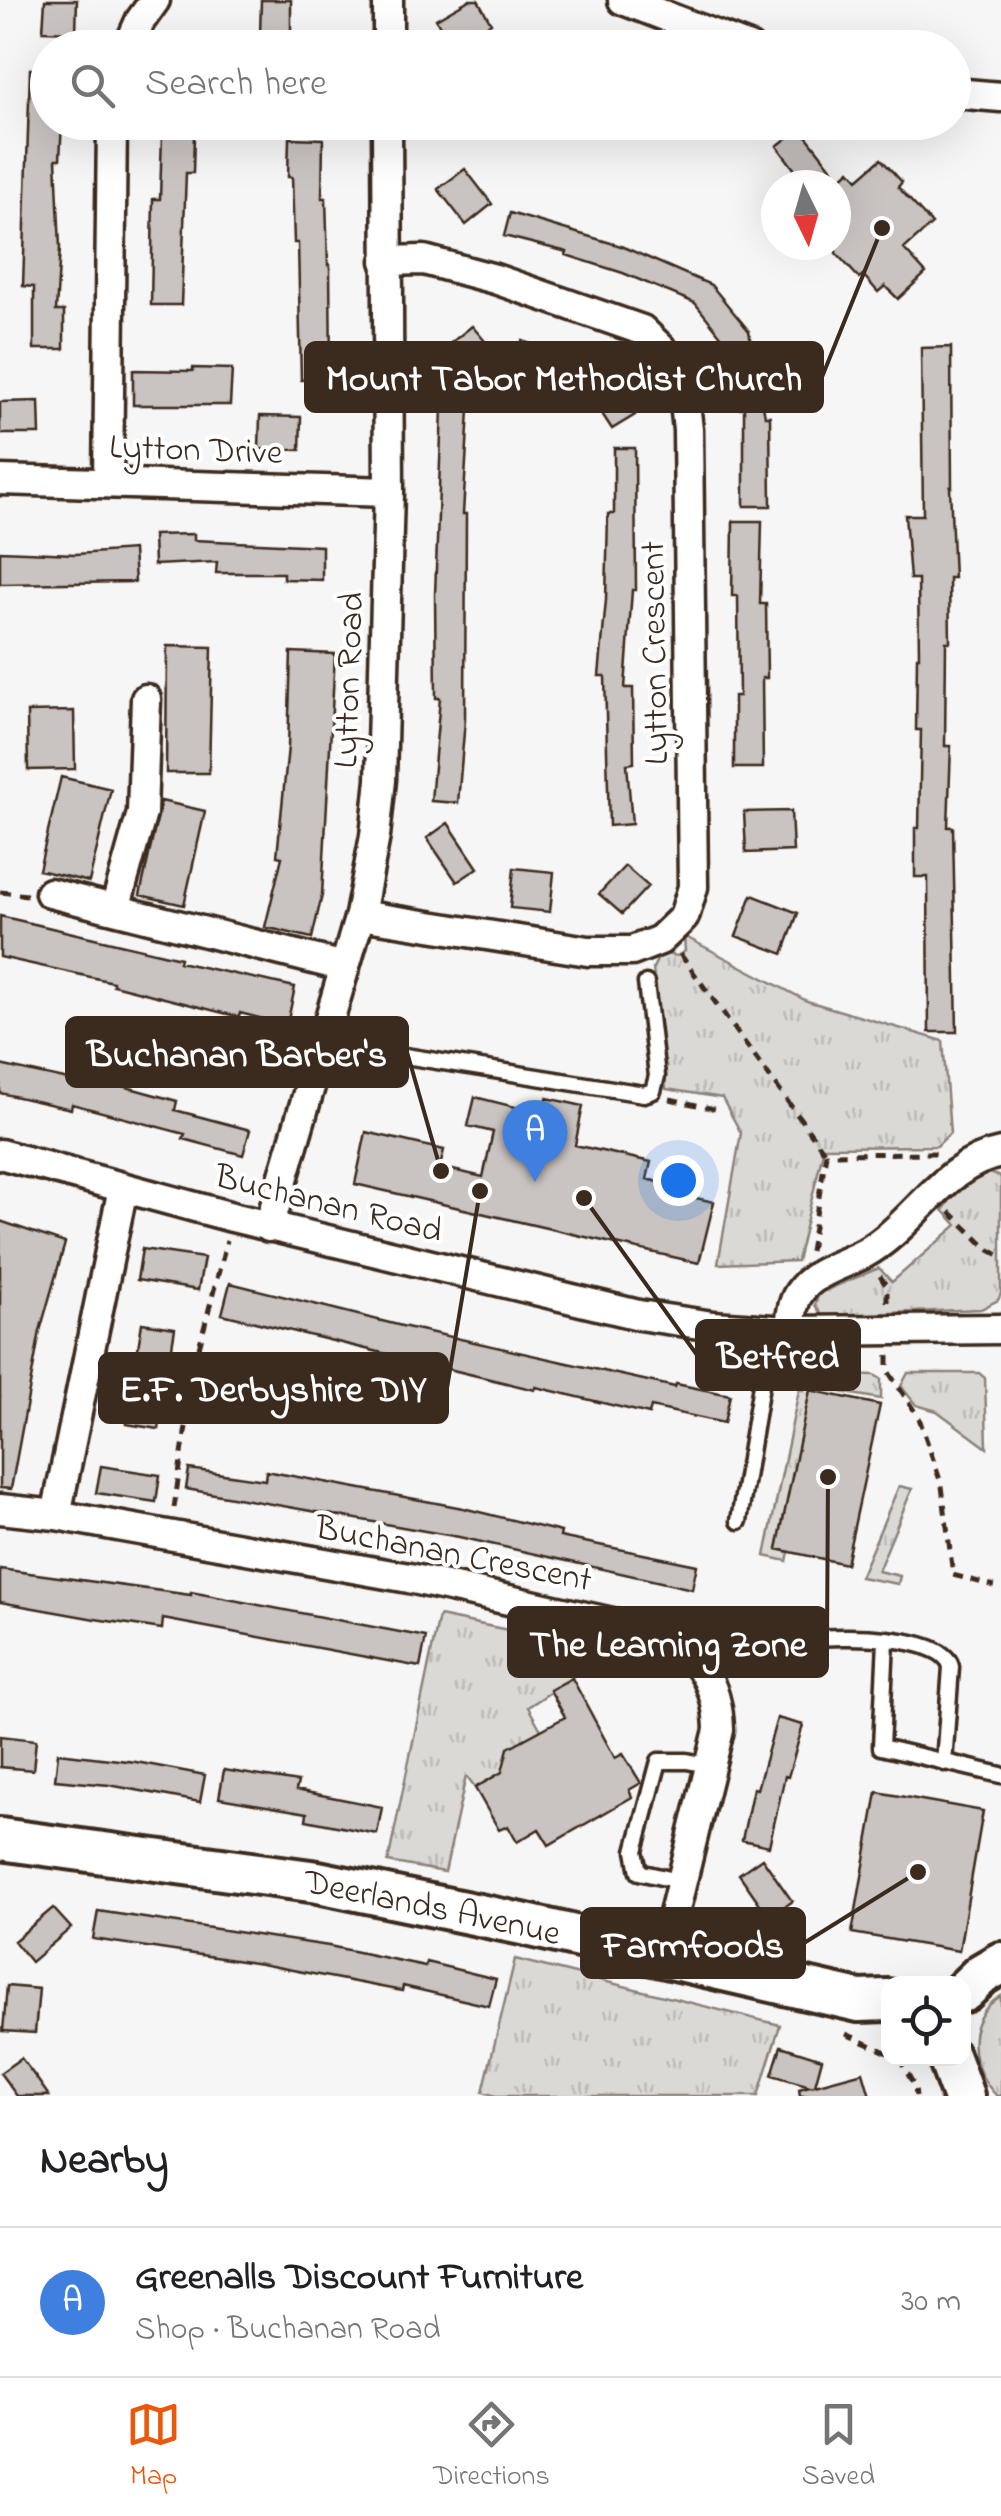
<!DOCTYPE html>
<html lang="en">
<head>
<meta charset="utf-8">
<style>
  :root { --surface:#fff; --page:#f6f6f6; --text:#202124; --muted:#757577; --line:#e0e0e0; --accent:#ea580c }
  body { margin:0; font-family:"Indie Flower",sans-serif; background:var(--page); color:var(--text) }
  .controls { position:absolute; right:30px; bottom:30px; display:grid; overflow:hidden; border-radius:20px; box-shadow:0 10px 40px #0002 }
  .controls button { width:90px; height:90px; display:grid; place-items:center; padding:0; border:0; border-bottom:2px solid var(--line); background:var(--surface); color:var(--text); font:50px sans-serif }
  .compass { position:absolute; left:761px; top:170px; width:90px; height:90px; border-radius:50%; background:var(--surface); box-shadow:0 10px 40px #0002; rotate:175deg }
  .you { position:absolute; left:678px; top:1180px; width:35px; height:35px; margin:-25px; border:8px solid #fff; border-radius:50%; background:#1a73e8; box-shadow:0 0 0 15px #1a73e833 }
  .badge { display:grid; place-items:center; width:65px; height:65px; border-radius:50%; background:var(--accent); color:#fff; font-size:32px; font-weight:700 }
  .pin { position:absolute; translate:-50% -82px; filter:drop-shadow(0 2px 5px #0008) }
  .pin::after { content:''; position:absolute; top:52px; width:35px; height:30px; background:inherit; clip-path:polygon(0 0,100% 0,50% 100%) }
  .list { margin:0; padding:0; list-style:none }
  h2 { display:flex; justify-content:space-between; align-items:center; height:130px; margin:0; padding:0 40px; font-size:42px }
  h2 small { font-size:32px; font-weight:400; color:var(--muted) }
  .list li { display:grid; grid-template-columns:65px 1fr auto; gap:30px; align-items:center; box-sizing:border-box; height:150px; padding:0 40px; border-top:2px solid var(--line) }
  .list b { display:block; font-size:38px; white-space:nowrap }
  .list p { margin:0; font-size:32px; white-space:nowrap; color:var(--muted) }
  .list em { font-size:32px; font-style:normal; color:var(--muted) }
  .icon { flex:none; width:55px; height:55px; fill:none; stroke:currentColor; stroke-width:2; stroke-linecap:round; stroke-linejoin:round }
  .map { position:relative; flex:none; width:1001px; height:2096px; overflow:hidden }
  .search { position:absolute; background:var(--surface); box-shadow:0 10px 40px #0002; left:30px; right:30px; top:30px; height:110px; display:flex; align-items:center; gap:25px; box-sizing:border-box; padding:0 35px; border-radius:55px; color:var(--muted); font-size:38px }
  .sheet { height:280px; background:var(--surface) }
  nav { display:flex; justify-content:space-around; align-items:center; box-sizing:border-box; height:140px; border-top:2px solid var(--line); background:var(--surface); font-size:28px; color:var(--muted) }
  nav a { display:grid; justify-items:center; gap:5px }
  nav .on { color:var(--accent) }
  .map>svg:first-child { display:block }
  .grass { fill:url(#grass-tufts); stroke:#8b827a; stroke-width:2.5 }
  .building { fill:#c9c3c1; stroke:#3b2a1e; stroke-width:2.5 }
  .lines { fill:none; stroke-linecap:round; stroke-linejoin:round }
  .lane-casing { stroke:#3b2a1e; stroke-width:21 }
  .street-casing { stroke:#3b2a1e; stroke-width:35 }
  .secondary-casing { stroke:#3b2a1e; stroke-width:48 }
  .path { stroke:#3b2a1e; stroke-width:5; stroke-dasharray:10 8; stroke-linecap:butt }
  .lane { stroke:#fff; stroke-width:14 }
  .street { stroke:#fff; stroke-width:28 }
  .secondary { stroke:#fff; stroke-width:40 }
  .labels { text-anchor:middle; stroke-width:8; stroke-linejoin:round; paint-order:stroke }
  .street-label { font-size:35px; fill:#3b2a1e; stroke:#fff }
  .leader { fill:none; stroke:#3b2a1e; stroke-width:4 }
  .callout-dot { fill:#3b2a1e; stroke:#fff; stroke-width:4 }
  .callout { fill:#3b2a1e; stroke:#3b2a1e; stroke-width:4 }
  .callout-label { font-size:38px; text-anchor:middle; font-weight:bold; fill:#fff }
</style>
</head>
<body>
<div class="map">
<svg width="1001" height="2096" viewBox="0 0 1001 2096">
  <defs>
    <pattern id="grass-tufts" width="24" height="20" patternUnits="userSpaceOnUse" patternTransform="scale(2.5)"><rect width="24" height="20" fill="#dbd9d6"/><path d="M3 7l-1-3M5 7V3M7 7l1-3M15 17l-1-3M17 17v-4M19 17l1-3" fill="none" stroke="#bdbab7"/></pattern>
  </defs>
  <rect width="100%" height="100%" fill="#f7f6f6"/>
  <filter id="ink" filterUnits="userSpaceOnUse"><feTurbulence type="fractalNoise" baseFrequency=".01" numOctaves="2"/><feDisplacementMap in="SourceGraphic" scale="20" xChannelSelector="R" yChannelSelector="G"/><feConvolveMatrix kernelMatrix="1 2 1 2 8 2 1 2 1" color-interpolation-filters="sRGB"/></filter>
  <g filter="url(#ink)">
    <!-- grass -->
    <path class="grass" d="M684,936L807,1001L943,1041L950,1133L937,1146L824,1147L797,1261L718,1264L741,1133L722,1098L666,1089L653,968L658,958L667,954L677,956L685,951Z
      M987,1172L1001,1177V1294L998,1300L981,1309L822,1316L815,1305L819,1293L879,1268L892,1282L957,1225L943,1210L964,1182Z
      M811,1373L874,1375L881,1379V1399L812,1387L777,1549L789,1552L787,1561L765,1556L799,1390H804Z
      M908,1373H979L985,1378L987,1448L937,1411L916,1405L901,1386Z
      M899,1486L912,1489L878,1571L900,1576L898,1584L860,1577Z
      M439,1616L582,1645L579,1664L572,1678L528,1707L541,1730L502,1772L475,1788L466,1776L445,1872L388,1862Z
      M515,1959L780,2025L758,2096H496L483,2092Z
      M1001,1996V2096H997C968,2068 962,2019 1001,1996Z"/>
    <!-- building -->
    <path class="building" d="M45,0H77L76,32L43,31Z
      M261,0H291V36H260Z
      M469,0H478L491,23L451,46L436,19Z
      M30,69H48V122H62L60,159H56L60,248L56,311H64V349H34V287L23,286Z
      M800,128L840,179L850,170L858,179L881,159L902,182L898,187L932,224L904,249L926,273L898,299L885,286L878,292L863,275L859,278L836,253V185H806L777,146Z
      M162,134L194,135L193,173H186L181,305H151L153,199H160Z
      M289,138L323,139L322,198H326L328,265H330L331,379L301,380L298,243H294L292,177H288Z
      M465,169L492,204L466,225L438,189Z
      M510,213L621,246L711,285L749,331L765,416H770L771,506H744V407L739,408L726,342L695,303L623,273L566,255L567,252L504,236Z
      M472,326L491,348L456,377L437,354Z
      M522,341L567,356L558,384L513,370Z
      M951,347L952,487H950L954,578H949L950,642H946L945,746H951L948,827H953L957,1032H929L928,877H915V828H919L921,730H916L917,657H919L918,579H910L905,515H923L921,348Z
      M193,368L232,369L230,405H133V370L193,371Z
      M606,371L635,415L612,429L584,386Z
      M39,401L40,434H0V402Z
      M442,408L469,410L463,514H466L465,720L458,803L431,801L440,698H436L435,595Z
      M260,416L301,417L300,450L259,449Z
      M614,448H635L636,590H632L625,688H633L634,763L627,764L632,824L609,826L605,676H599L606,600L608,514H614Z
      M733,521H762L760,604H766L767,678H762L763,768H734V696H739L738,596H732Z
      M194,534V540L322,546V580L283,579V573H216L217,562L154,565L153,535Z
      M133,550L135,582L0,584V551L76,554Z
      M167,646L212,647L209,773H166Z
      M291,652L335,654L322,895L312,938L265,927L282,857L277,856L288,747Z
      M74,711L75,769L28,770L27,712Z
      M61,777L111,789L89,882L39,870Z
      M161,801L205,811L184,905L140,895Z
      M791,811L793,851L746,853L744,812Z
      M448,823L478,868L457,882L427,838Z
      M625,866L648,886L622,914L599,894Z
      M514,868L554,872L550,912L510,908Z
      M752,895L798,913L783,954L736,936Z
      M0,916L180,958L179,962L295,987L287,1025L240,1013L239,1017L113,985V982L0,957Z
      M0,1065L92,1085L94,1078L177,1101L175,1110L250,1130L243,1155L183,1139L185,1134L72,1104L71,1109L0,1093Z
      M475,1097L543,1114L547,1098L583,1106L575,1145L651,1162L647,1179L666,1184L664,1191L714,1202L699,1263L355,1184L366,1132L444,1150L440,1167L483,1177L493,1132L468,1126Z
      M0,1221L65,1243L40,1331L11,1489L0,1488Z
      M142,1249L204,1258L198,1290L137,1280Z
      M230,1283L402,1326L675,1387L676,1384L730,1395L724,1423L651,1407L649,1414L536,1387L535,1390L222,1314Z
      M142,1323L175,1328L159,1429L126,1424Z
      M810,1390L880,1405L846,1564L777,1549Z
      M101,1466L160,1475L156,1502L96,1493Z
      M189,1469L265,1480L266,1471L463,1508L561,1532L560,1537L697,1565L692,1589L459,1537L192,1490L186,1489Z
      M0,1569L191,1595V1592L426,1637L420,1667L163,1619L162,1629L95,1619L0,1602Z
      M572,1678L615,1758L623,1754L641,1783L629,1790L632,1797L549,1845L539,1829L517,1842L508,1826L499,1830L475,1788L502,1772L508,1748L565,1717L550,1690Z
      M777,1718L803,1725L788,1777L785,1776L769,1846L742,1840L753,1788L757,1789Z
      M0,1736L36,1740L33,1770L0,1767Z
      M58,1753L136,1762L205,1775L200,1802L109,1785L55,1780Z
      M224,1770L298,1782L296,1790L382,1807L377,1834L306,1820L307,1813L219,1798Z
      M877,1792L983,1811L959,1951L852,1933Z
      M762,1858L792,1901L769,1917L739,1874Z
      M53,1908L71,1928L31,1962L14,1941Z
      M98,1911L329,1946L425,1966L426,1962L496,1979L489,2006L403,1986L402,1991L261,1964L93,1939Z
      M7,1986L39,1989L35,2033L3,2031Z
      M781,2046L822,2059L815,2085L863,2072L870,2096H800L799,2089L810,2086L772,2075Z
      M21,2058L37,2079L49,2096H17L0,2073Z"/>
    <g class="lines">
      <!-- lane casing -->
      <g class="lane-casing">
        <path id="lane" d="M323,1043L644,1094L653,1091L657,1076L646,983
          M739,1521L770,1329
          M886,1640L881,1747L1001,1775
          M780,1648C790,1645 800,1641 811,1639C838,1635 945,1634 951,1667L944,1763
          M683,1882L639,1872L635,1851L659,1761H687L712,1766"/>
      </g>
      <!-- street casing -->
      <g class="street-casing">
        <path id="street" d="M623,0L749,48
          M128,48L140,21L155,0
          M388,48V0
          M954,93L1001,97
          M0,480L389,492
          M108,483L112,122
          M50,893L345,967
          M115,909L142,813L146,699
          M360,915L588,951H632L660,940L684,917L693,887L688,430L683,385L668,355L642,330L495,279L424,260L386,261
          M0,1154L232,1217L639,1315L713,1326L790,1331L1001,1329
          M269,1227L360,915L375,836L381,780L389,492L387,122
          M790,1331C791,1318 792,1303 799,1293C812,1272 845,1264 865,1253C915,1225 942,1164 1001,1153
          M0,1509L56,1515L409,1578L658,1633C699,1653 718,1684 719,1730L663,1958
          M56,1515L123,1188"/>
      </g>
      <!-- secondary casing -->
      <g class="secondary-casing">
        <g id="secondary">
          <path id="s1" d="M0,1839L318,1882L522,1924L859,2001L888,2000"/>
          <path d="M964,1991L982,1974L1001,1963"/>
          <path d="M949,2058L963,2096"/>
        </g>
      </g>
      <!-- path -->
      <path class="path" d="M0,892L27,895
        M680,954L826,1154
        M670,1099L719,1110
        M950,1212L988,1249L1001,1256
        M810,1251L826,1154L936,1153
        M880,1276L887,1287V1304
        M888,1355V1371L919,1418L942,1486L953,1575L994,1586
        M174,1508L196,1359L227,1240
        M846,2034L888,2053
        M899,2058L915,2087L916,2096"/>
      <!-- lane -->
      <use href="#lane" class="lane"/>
      <!-- street -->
      <use href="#street" class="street"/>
      <!-- secondary -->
      <use href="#secondary" class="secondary"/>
    </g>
  </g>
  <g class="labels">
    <!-- street labels -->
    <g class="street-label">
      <text transform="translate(196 448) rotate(2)" y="12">Lytton Drive</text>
      <text transform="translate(653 653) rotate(-91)" y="12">Lytton Crescent</text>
      <text transform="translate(347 680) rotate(-88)" y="12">Lytton Road</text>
      <text transform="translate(329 1202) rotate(14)" y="12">Buchanan Road</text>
      <text transform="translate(454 1552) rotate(11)" y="12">Buchanan Crescent</text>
      <text dy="12" stroke="none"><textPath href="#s1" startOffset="438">Deerlands Avenue</textPath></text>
    </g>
  </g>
  <!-- callouts -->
  <path class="leader" d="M882 228L822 377M441 1171L407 1052M584 1198L697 1355M480 1191L447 1388M828 1477L827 1642M918 1872L804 1943"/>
  <g class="callout-dot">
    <circle cx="882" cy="228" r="10"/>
    <circle cx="441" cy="1171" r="10"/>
    <circle cx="584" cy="1198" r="10"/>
    <circle cx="480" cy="1191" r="10"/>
    <circle cx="828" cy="1477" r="10"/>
    <circle cx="918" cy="1872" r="10"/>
  </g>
  <g class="callout">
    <rect x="306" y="343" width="516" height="68" rx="10"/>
    <rect x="67" y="1018" width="340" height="68" rx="10"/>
    <rect x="697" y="1321" width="162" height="68" rx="10"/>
    <rect x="100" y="1354" width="347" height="68" rx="10"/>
    <rect x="509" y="1608" width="318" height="68" rx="10"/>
    <rect x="582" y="1909" width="222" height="68" rx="10"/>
  </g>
  <g class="callout-label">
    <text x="564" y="390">Mount Tabor Methodist Church</text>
    <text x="237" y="1066">Buchanan Barber's</text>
    <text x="778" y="1368">Betfred</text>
    <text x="273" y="1401">E.F. Derbyshire DIY</text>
    <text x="668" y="1656">The Learning Zone</text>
    <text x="693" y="1957">Farmfoods</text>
  </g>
</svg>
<div class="controls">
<button><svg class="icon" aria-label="locate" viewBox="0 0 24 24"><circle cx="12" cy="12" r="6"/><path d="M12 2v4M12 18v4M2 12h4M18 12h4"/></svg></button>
</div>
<svg class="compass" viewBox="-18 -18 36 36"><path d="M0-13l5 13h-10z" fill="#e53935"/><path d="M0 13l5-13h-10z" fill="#757577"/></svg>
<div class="you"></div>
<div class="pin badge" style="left:535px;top:1182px;background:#3f7fe0">A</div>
<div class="search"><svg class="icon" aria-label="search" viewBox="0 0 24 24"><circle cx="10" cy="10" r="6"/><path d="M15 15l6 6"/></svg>Search here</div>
</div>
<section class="sheet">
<h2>Nearby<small></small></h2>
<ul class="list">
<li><span class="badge" style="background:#3f7fe0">A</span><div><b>Greenalls Discount Furniture</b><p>Shop · Buchanan Road</p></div><em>30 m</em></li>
</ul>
</section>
<nav>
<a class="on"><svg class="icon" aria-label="map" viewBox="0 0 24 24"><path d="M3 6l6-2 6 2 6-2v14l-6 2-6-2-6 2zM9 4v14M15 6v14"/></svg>Map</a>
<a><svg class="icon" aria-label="directions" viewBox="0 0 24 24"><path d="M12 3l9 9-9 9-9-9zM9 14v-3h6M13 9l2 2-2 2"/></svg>Directions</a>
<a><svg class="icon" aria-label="saved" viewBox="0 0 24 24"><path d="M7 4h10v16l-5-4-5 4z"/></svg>Saved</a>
</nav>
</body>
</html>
